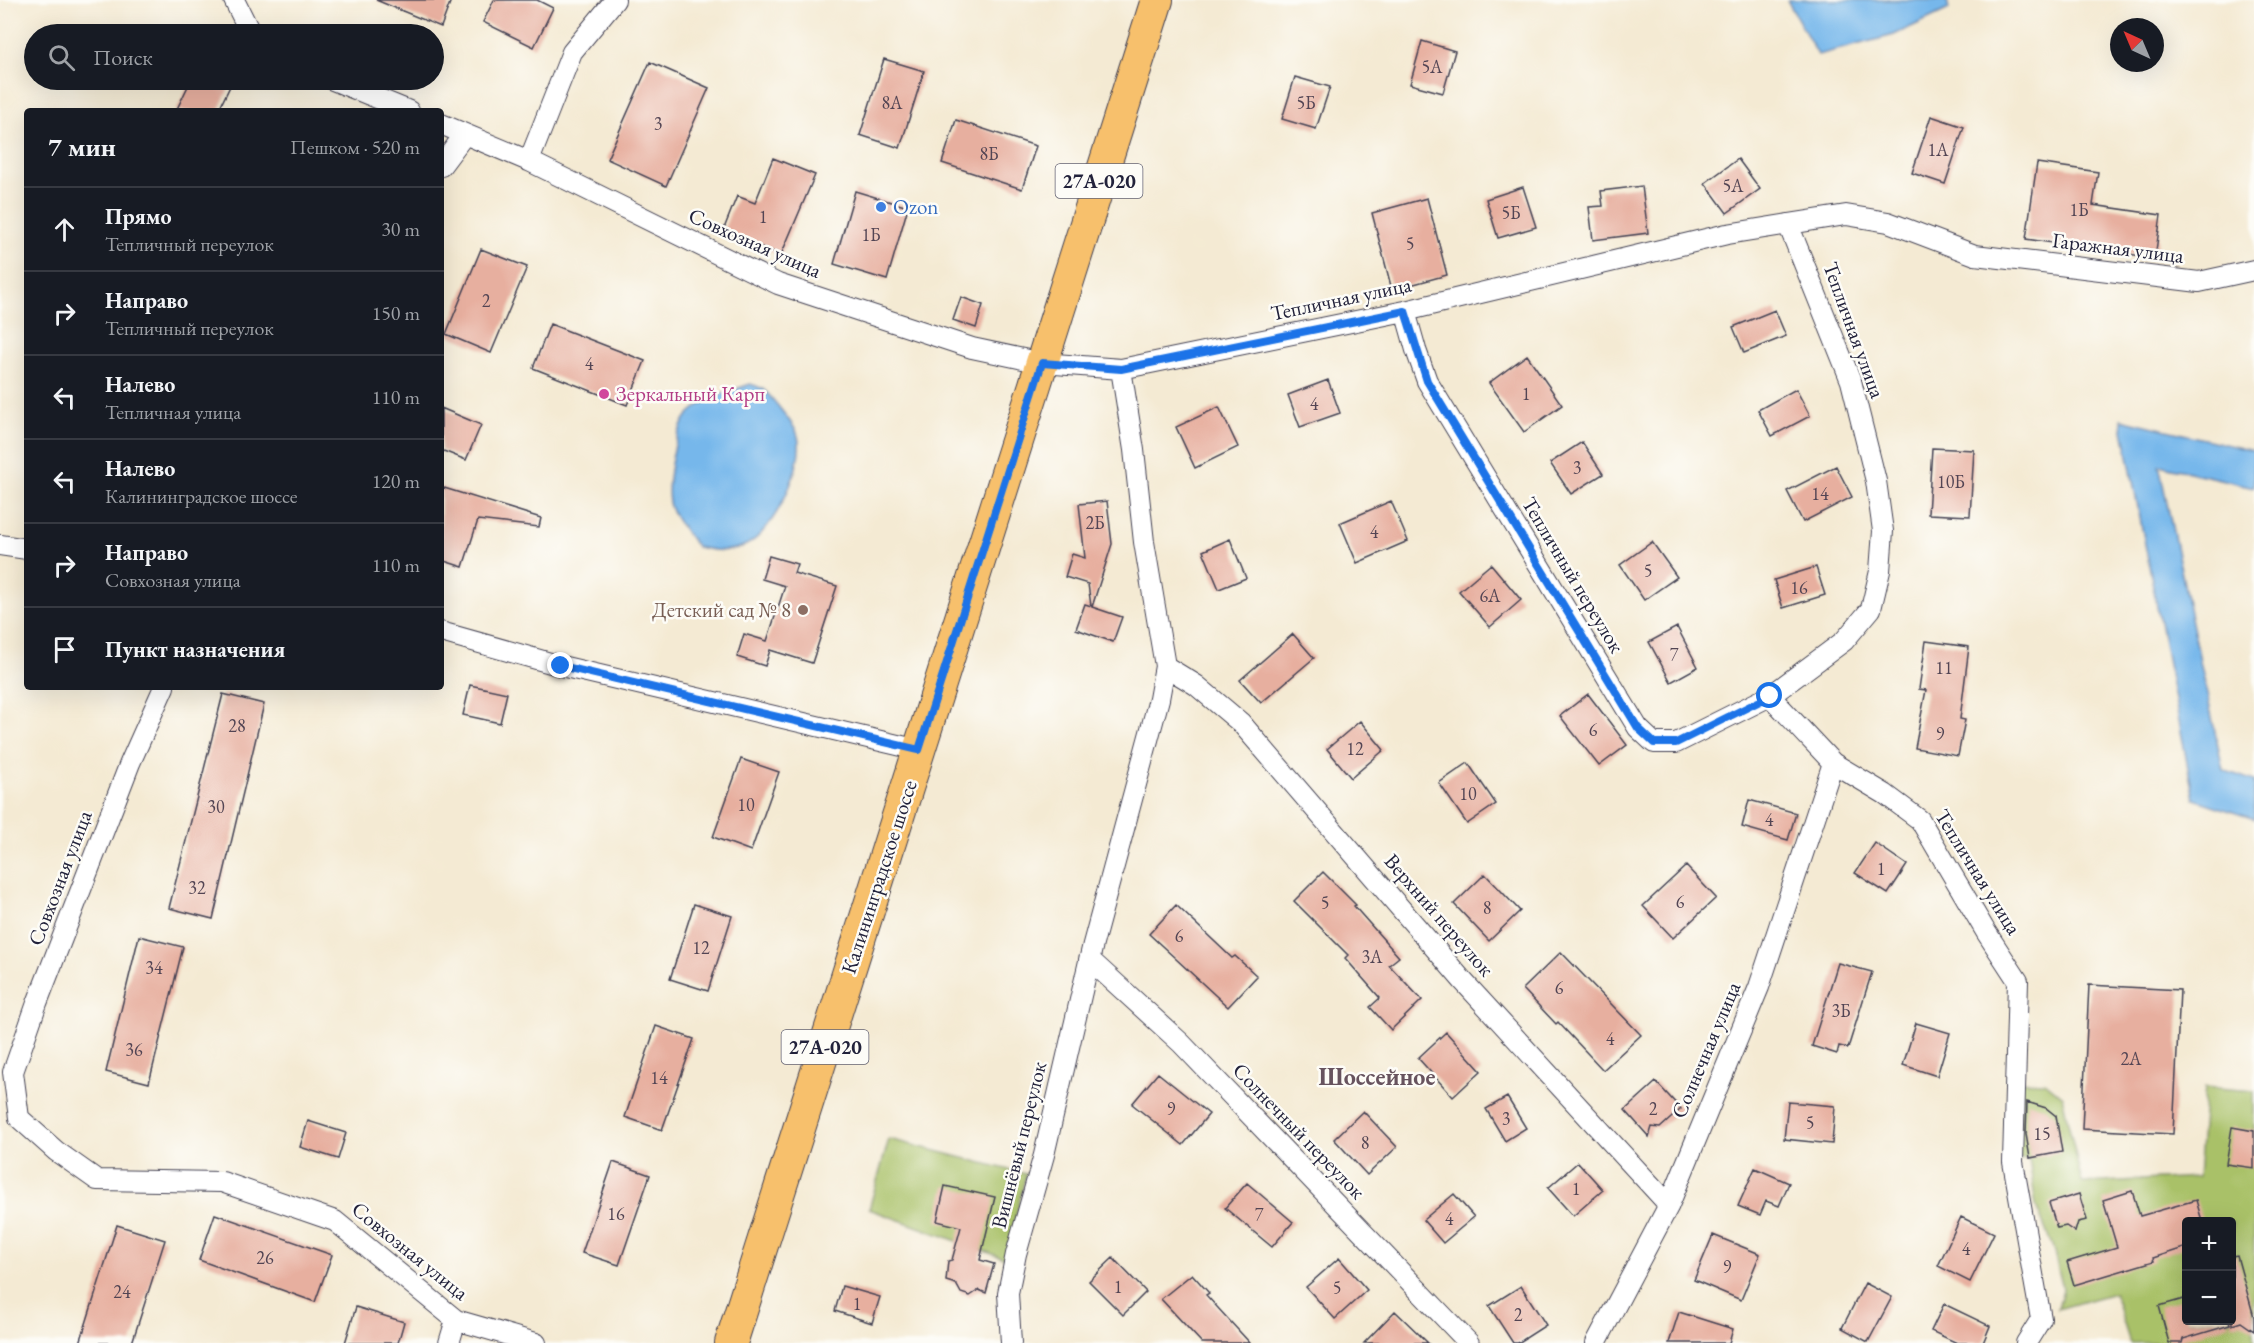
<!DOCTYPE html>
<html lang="ru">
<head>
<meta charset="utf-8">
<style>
  :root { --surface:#171b24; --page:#242831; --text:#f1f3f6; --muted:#9ea1a6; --line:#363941 }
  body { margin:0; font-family:"EB Garamond",serif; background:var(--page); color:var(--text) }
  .controls { position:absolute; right:18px; bottom:18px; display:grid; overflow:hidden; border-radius:6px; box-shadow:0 6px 24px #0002 }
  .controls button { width:54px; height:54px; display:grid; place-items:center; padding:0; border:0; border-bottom:2px solid var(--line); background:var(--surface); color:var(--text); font:30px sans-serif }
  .compass { position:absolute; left:2110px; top:18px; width:54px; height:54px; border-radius:50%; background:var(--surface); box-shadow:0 6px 24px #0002; rotate:316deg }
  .stop { position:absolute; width:18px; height:18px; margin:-14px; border:4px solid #1a73e8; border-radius:50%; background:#fff }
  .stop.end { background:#1a73e8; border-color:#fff; box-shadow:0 2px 6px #0008 }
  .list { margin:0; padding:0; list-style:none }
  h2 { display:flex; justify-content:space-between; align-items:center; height:78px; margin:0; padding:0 24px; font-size:26px }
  h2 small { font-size:20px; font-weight:400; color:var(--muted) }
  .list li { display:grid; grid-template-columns:39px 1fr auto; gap:18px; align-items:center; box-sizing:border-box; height:84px; padding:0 24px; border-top:2px solid var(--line) }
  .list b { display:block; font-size:22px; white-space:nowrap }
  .list p { margin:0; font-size:20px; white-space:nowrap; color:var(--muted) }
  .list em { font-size:20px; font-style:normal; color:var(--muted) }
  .icon { flex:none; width:33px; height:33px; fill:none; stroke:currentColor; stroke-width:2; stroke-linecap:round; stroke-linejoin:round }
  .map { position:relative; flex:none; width:2254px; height:1343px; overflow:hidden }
  .search { position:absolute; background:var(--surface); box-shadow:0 6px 24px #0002; left:24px; top:24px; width:420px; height:66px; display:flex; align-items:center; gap:15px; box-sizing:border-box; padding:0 21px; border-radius:33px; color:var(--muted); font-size:22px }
  .panel { position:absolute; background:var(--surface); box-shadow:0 6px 24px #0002; left:24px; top:108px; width:420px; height:582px; border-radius:6px }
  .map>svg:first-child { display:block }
  .green { fill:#a9c167; stroke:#667251; stroke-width:1.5; fill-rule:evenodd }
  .water { fill:#76b7eb; stroke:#4c6c93; stroke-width:1.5 }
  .building { fill:#e7af9f }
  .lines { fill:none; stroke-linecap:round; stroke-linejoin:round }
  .street-casing { stroke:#424052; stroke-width:22 }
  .primary-casing { stroke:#424052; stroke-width:34 }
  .street { stroke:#fff; stroke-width:20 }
  .primary { stroke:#f7c06c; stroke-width:32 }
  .route { stroke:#1a73e8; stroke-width:8 }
  .shop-dot { fill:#3f7fe0; stroke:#fdfcf7; stroke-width:2 }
  .hotel-dot { fill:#d1479c; stroke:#fdfcf7; stroke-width:2 }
  .education-dot { fill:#8d6e63; stroke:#fdfcf7; stroke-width:2 }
  .labels { text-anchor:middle; stroke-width:5; stroke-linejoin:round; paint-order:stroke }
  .number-label { font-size:18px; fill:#534554 }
  .shield { fill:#fdfcf7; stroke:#646373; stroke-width:1.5 }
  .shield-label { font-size:20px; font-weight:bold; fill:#22223b }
  .shop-label { font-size:21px; fill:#366cbe; stroke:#fdfcf7; text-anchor:start }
  .street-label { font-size:21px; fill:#22223b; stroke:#fdfcf7 }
  .hotel-label { font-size:21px; fill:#b23c85; stroke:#fdfcf7; text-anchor:start }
  .education-label { font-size:21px; fill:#785e54; stroke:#fdfcf7; text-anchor:end }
  .quarter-label { font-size:24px; font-weight:bold; fill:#67535e; stroke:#fdfcf7 }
</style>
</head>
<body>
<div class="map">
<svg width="2254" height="1343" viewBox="0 0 2254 1343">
  <rect width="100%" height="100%" fill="#fdfcf7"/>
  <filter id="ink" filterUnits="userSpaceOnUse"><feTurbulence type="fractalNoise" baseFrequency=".0167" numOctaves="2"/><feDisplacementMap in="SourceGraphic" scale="12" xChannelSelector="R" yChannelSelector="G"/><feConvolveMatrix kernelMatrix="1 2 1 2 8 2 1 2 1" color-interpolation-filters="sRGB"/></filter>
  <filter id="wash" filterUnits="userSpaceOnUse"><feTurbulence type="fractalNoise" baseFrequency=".008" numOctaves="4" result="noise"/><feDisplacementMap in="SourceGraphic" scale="24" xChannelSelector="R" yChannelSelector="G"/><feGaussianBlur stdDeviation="1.35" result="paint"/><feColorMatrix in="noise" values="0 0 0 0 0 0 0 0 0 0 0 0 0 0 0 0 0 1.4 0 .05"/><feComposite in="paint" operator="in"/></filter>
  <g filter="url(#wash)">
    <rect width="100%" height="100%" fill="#f4ead3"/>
    <!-- green -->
    <path class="green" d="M2014,1081L2045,1082L2062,1096L2082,1183L2198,1177L2205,1087L2254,1091V1342L2130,1343L2114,1293L2058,1309L2063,1289L2053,1248L2036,1206L2029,1159L2017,1158ZM2186,1222H2232V1320H2186Z
      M889,1139L1026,1174L1006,1259L869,1209Z"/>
    <!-- water -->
    <path class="water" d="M1787,0H1947L1949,9L1894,35L1818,55Z
      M750,384C754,385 759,387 763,389C770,395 794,425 797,433C808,462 773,533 746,545C729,553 715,551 697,547C688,535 677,523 671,509C663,491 675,430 688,415C704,398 730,392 750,384Z
      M2121,419L2254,451V487L2159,465L2223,770L2254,781V819L2194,799Z"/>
    <g id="blocks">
      <!-- building -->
      <path class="building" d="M376,0H451L441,27Z
        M494,0H537L553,8L534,47L483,22Z
        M1422,41L1455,51L1443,93L1410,84Z
        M884,59L924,71L900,148L860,135Z
        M650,62L709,88L666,186L607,159Z
        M1295,77L1330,87L1316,129L1282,119Z
        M191,80H233L218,111H176Z
        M1931,116L1964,127L1945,184L1912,173Z
        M956,120L1036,146L1022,189L942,163Z
        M773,158L815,175L781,255L723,231L737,196L755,203Z
        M1738,159L1760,189L1727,213L1705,183Z
        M2037,163L2098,172L2093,205L2161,215L2155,258L2026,239Z
        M1642,186L1648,233L1593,240L1589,207L1603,206L1601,191Z
        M1523,187L1536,227L1498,238L1486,199Z
        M855,191L908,207L887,280L834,264Z
        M1427,198L1447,275L1392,290L1372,213Z
        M481,249L527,267L491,353L446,334Z
        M961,297L983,305L976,328L953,320Z
        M1775,310L1786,336L1744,353L1733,327Z
        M550,324L645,361L627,405L533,368Z
        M1527,355L1562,405L1524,432L1489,383Z
        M1328,380L1340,413L1300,427L1288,395Z
        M1796,389L1810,416L1772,436L1758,410Z
        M1219,407L1238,447L1195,468L1176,427Z
        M441,408L481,425L466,460L441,450Z
        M1582,442L1603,474L1571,494L1550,463Z
        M1932,448L1974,450L1970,516L1928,514Z
        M1836,466L1852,497L1803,522L1787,491Z
        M441,487L541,518L539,527L478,520L463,567L441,560Z
        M1107,501L1112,544L1092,607L1122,617L1113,642L1076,629L1085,604L1091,606L1088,584L1065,577L1072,554L1085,558L1079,504Z
        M1391,501L1408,541L1357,563L1340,523Z
        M1230,539L1246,578L1219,589L1203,551Z
        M1652,542L1677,577L1644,600L1620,565Z
        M769,556L797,564L794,573L837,586L812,663L770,650L765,666L737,657L744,634L767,641L785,586L762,579Z
        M1491,564L1521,600L1490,627L1459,591Z
        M1816,567L1825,595L1783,608L1774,580Z
        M1677,627L1698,667L1671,682L1649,642Z
        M1293,634L1314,658L1261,703L1240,680Z
        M1926,641L1969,647L1960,719L1965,720L1958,756L1915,748L1926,690L1919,689Z
        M470,685L507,693L500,723L463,715Z
        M223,694L264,704L213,919L169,908Z
        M1588,694L1627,745L1599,766L1560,716Z
        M1360,721L1384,750L1351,778L1327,749Z
        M741,759L779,772L751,851L713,837Z
        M1468,763L1496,804L1467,824L1439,783Z
        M1749,800L1796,813L1788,840L1742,827Z
        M1875,843L1907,865L1888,894L1855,873Z
        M1686,866L1716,898L1673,938L1643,906Z
        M1323,872L1356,905L1354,906L1399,957L1389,965L1422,1000L1391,1030L1370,1007L1380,998L1345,958L1348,955L1294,901Z
        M1485,874L1520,911L1489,941L1454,904Z
        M694,904L732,916L708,991L670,979Z
        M1176,905L1232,958L1235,956L1257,976L1228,1007L1149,934Z
        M139,936L183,947L149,1083L106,1072Z
        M1561,952L1641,1035L1603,1070L1558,1022L1556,1024L1523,989Z
        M1838,963L1872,972L1848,1048L1839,1046L1837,1054L1812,1046Z
        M2089,985L2180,990L2173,1134L2082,1129Z
        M1916,1023L1950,1033L1937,1076L1903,1065Z
        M656,1026L694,1039L662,1130L625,1117Z
        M1446,1032L1481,1071L1453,1097L1418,1058Z
        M1158,1073L1209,1114L1183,1145L1132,1104Z
        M1656,1082L1681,1109L1660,1128L1652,1127L1649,1137L1625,1110Z
        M1507,1097L1526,1128L1505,1141L1486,1109Z
        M1788,1102L1835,1106L1832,1144L1784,1139Z
        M2027,1102L2046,1108L2056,1116L2062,1152L2030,1158L2026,1134Z
        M1363,1111L1397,1147L1367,1175L1334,1139Z
        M308,1121L346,1133L338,1159L300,1147Z
        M2232,1127L2254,1131V1168L2226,1164Z
        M613,1162L650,1175L619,1265L582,1253Z
        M1578,1162L1603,1190L1573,1216L1548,1188Z
        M1755,1168L1789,1183L1779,1206L1766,1201L1760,1215L1738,1206Z
        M1247,1183L1293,1222L1272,1247L1225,1208Z
        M945,1186L995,1197L980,1260L994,1264L986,1293L979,1290L970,1296L961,1293L956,1284L946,1281L948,1261L952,1260L961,1227L937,1221Z
        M2132,1191L2140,1216L2196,1200L2202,1221H2187V1247L2153,1258L2154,1261L2074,1285L2067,1262L2117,1247L2103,1200Z
        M1454,1194L1474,1217L1443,1243L1423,1220Z
        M2079,1194L2087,1220L2078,1222L2075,1232L2066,1226L2057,1228L2049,1203Z
        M215,1214L332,1255L315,1302L199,1260Z
        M1961,1217L1994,1233L1970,1282L1938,1266Z
        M117,1225L165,1240L132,1343H80Z
        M1713,1235L1760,1254L1741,1300L1694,1280Z
        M2237,1256L2254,1317V1331L2241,1322L2232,1325V1257Z
        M1113,1258L1146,1292L1123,1315L1089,1281Z
        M1339,1258L1367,1290L1335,1319L1306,1287Z
        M1192,1274L1209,1293L1206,1295L1250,1343H1202L1161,1299Z
        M1865,1283L1892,1297L1868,1342L1842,1328Z
        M842,1286L880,1297L872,1323L835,1311Z
        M1521,1286L1546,1325L1518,1343H1513L1489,1306Z
        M2187,1298V1320H2229L2230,1325L2183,1339L2182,1343H2169L2159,1306Z
        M1944,1304L1990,1326L1983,1343H1957L1931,1331Z
        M356,1307L404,1322L398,1343H345Z
        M1395,1311L1428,1343H1364Z
        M1679,1312L1733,1329L1729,1343H1669Z"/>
    </g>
  </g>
  <g filter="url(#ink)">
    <use href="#blocks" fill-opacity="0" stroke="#424052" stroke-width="1.5"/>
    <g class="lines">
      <!-- street casing -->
      <g class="street-casing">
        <path id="street" d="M234,0L251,34
          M333,80L409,111
          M441,124L529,161L572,52L615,0
          M529,161L778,284L972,348L1042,363L1121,369L1405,311L1727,234L1846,215L1888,222L1975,255L2199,282L2254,270
          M441,166L465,134
          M1405,311L1416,350L1427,381L1638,728L1654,743H1676L1770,696L1844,641L1871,609L1880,571L1883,531L1876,481L1851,381L1788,224
          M0,545L27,549
          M441,632L561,666L919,750
          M1165,666L1196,685L1241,723L1463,981L1669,1205
          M164,687L130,763L37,1003L13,1072L19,1118L56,1151L97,1180L222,1182L335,1221L456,1320L536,1343
          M1770,696L1833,763L1885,794L1920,820L1986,932L2018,981L2013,1162L2041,1319L2026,1343
          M1089,959L1181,1043L1469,1343
          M449,1343L456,1320
          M1011,1343L1008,1293L1016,1254L1044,1155L1093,944L1159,699L1165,666L1144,542L1134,450L1121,369
          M1596,1343L1669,1205L1759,987L1833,763"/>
      </g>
      <!-- primary casing -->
      <g class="primary-casing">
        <path id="primary" d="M731,1343L1157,0"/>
      </g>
      <!-- street -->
      <use href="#street" class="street"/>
      <!-- primary -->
      <use href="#primary" class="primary"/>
    </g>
  </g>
  <g class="lines" filter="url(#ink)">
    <!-- route -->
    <path class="route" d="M561,666L919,750L1042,363L1121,369L1405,311L1427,381L1638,728L1654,743H1676L1770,696"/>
  </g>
  <!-- markers -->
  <circle class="shop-dot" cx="881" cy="207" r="6"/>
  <circle class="hotel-dot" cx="604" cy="394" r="6"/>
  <circle class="education-dot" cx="803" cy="610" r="6"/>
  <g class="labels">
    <!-- number labels -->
    <g class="number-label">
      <text x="1432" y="73">5А</text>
      <text x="892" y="109">8А</text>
      <text x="1306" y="109">5Б</text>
      <text x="658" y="130">3</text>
      <text x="1938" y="156">1А</text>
      <text x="989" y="160">8Б</text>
      <text x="1733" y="192">5А</text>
      <text x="2079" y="216">1Б</text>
      <text x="1511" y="219">5Б</text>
      <text x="763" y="223">1</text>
      <text x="871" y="241">1Б</text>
      <text x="1410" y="250">5</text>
      <text x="486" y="307">2</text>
      <text x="589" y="370">4</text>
      <text x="1526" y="400">1</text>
      <text x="1314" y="410">4</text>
      <text x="1577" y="474">3</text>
      <text x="1951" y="488">10Б</text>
      <text x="1820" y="500">14</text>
      <text x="1095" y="529">2Б</text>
      <text x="1374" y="538">4</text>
      <text x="1648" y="577">5</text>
      <text x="1799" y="594">16</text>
      <text x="1490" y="602">6А</text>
      <text x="1674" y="661">7</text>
      <text x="1944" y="674">11</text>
      <text x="237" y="732">28</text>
      <text x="1593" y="736">6</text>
      <text x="1940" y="740">9</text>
      <text x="1355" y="755">12</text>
      <text x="1468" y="800">10</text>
      <text x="746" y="811">10</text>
      <text x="216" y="813">30</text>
      <text x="1769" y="826">4</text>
      <text x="1881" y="875">1</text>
      <text x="197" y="894">32</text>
      <text x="1680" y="908">6</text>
      <text x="1325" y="909">5</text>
      <text x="1487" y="914">8</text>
      <text x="1179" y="942">6</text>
      <text x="701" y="954">12</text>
      <text x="1372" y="963">3А</text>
      <text x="154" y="974">34</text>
      <text x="1559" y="994">6</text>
      <text x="1841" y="1017">3Б</text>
      <text x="1610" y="1045">4</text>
      <text x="134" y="1056">36</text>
      <text x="2131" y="1065">2А</text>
      <text x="659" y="1084">14</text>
      <text x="1171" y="1115">9</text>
      <text x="1653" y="1115">2</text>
      <text x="1506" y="1125">3</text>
      <text x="1810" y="1129">5</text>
      <text x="2042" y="1140">15</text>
      <text x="1365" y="1149">8</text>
      <text x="1576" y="1195">1</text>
      <text x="616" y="1220">16</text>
      <text x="1259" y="1221">7</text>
      <text x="1449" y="1225">4</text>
      <text x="1966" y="1255">4</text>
      <text x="265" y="1264">26</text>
      <text x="1727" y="1273">9</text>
      <text x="1118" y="1293">1</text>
      <text x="1337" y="1294">5</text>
      <text x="122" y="1298">24</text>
      <text x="857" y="1310">1</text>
      <text x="1518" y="1321">2</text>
    </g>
    <!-- shield labels -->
    <g class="shield">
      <rect x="1055.5" y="164" width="87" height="34" rx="4.5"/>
      <rect x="781.5" y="1030" width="87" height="34" rx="4.5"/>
    </g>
    <g class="shield-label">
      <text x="1099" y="188">27А-020</text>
      <text x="825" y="1054">27А-020</text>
    </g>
    <!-- shop labels -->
    <g class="shop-label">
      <text x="893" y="214">Ozon</text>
    </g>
    <!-- street labels -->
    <g class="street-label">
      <text transform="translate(755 243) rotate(24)" y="7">Совхозная улица</text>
      <text transform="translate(2118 248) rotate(7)" y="7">Гаражная улица</text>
      <text transform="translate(1341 299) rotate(-12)" y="7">Тепличная улица</text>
      <text transform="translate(1854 330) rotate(70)" y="7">Тепличная улица</text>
      <text transform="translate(1573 575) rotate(59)" y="7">Тепличный переулок</text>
      <text transform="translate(1978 872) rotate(58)" y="7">Тепличная улица</text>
      <text transform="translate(879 877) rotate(-72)" y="7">Калининградское шоссе</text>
      <text transform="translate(60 878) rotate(-69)" y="7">Совхозная улица</text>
      <text transform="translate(1439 915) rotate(49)" y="7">Верхний переулок</text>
      <text transform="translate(1706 1050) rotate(-67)" y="7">Солнечная улица</text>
      <text transform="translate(1299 1131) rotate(46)" y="7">Солнечный переулок</text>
      <text transform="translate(1019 1145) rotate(-76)" y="7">Вишнёвый переулок</text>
      <text transform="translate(410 1251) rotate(39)" y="7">Совхозная улица</text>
    </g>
    <!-- hotel labels -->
    <g class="hotel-label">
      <text x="616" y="401">Зеркальный Карп</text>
    </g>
    <!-- education labels -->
    <g class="education-label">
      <text x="791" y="617">Детский сад № 8</text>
    </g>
    <!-- quarter labels -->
    <g class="quarter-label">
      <text x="1377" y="1085">Шоссейное</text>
    </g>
  </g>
</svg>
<div class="controls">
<button>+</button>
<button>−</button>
</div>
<svg class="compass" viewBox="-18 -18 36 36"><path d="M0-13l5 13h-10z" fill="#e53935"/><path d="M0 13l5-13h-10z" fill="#9ea1a6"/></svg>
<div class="stop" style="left:1770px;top:696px"></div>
<div class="stop end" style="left:561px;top:666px"></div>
<div class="search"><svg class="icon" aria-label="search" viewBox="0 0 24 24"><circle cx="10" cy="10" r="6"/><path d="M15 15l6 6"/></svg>Поиск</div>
<section class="panel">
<h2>7 мин<small>Пешком · 520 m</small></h2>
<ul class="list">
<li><svg class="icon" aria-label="ahead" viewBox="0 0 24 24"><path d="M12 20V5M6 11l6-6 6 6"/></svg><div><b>Прямо</b><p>Тепличный переулок</p></div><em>30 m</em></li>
<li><svg class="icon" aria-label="right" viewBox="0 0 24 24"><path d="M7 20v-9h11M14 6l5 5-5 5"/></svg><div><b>Направо</b><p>Тепличный переулок</p></div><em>150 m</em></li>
<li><svg class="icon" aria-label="left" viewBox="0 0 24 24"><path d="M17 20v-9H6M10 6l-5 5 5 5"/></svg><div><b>Налево</b><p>Тепличная улица</p></div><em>110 m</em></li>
<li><svg class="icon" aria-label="left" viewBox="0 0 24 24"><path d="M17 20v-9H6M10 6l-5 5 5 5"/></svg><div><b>Налево</b><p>Калининградское шоссе</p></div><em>120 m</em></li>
<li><svg class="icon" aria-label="right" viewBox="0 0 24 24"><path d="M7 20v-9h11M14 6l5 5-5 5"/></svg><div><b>Направо</b><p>Совхозная улица</p></div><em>110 m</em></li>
<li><svg class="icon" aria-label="arrive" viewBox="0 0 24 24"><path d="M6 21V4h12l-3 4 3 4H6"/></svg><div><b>Пункт назначения</b></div></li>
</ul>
</section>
</div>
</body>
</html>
